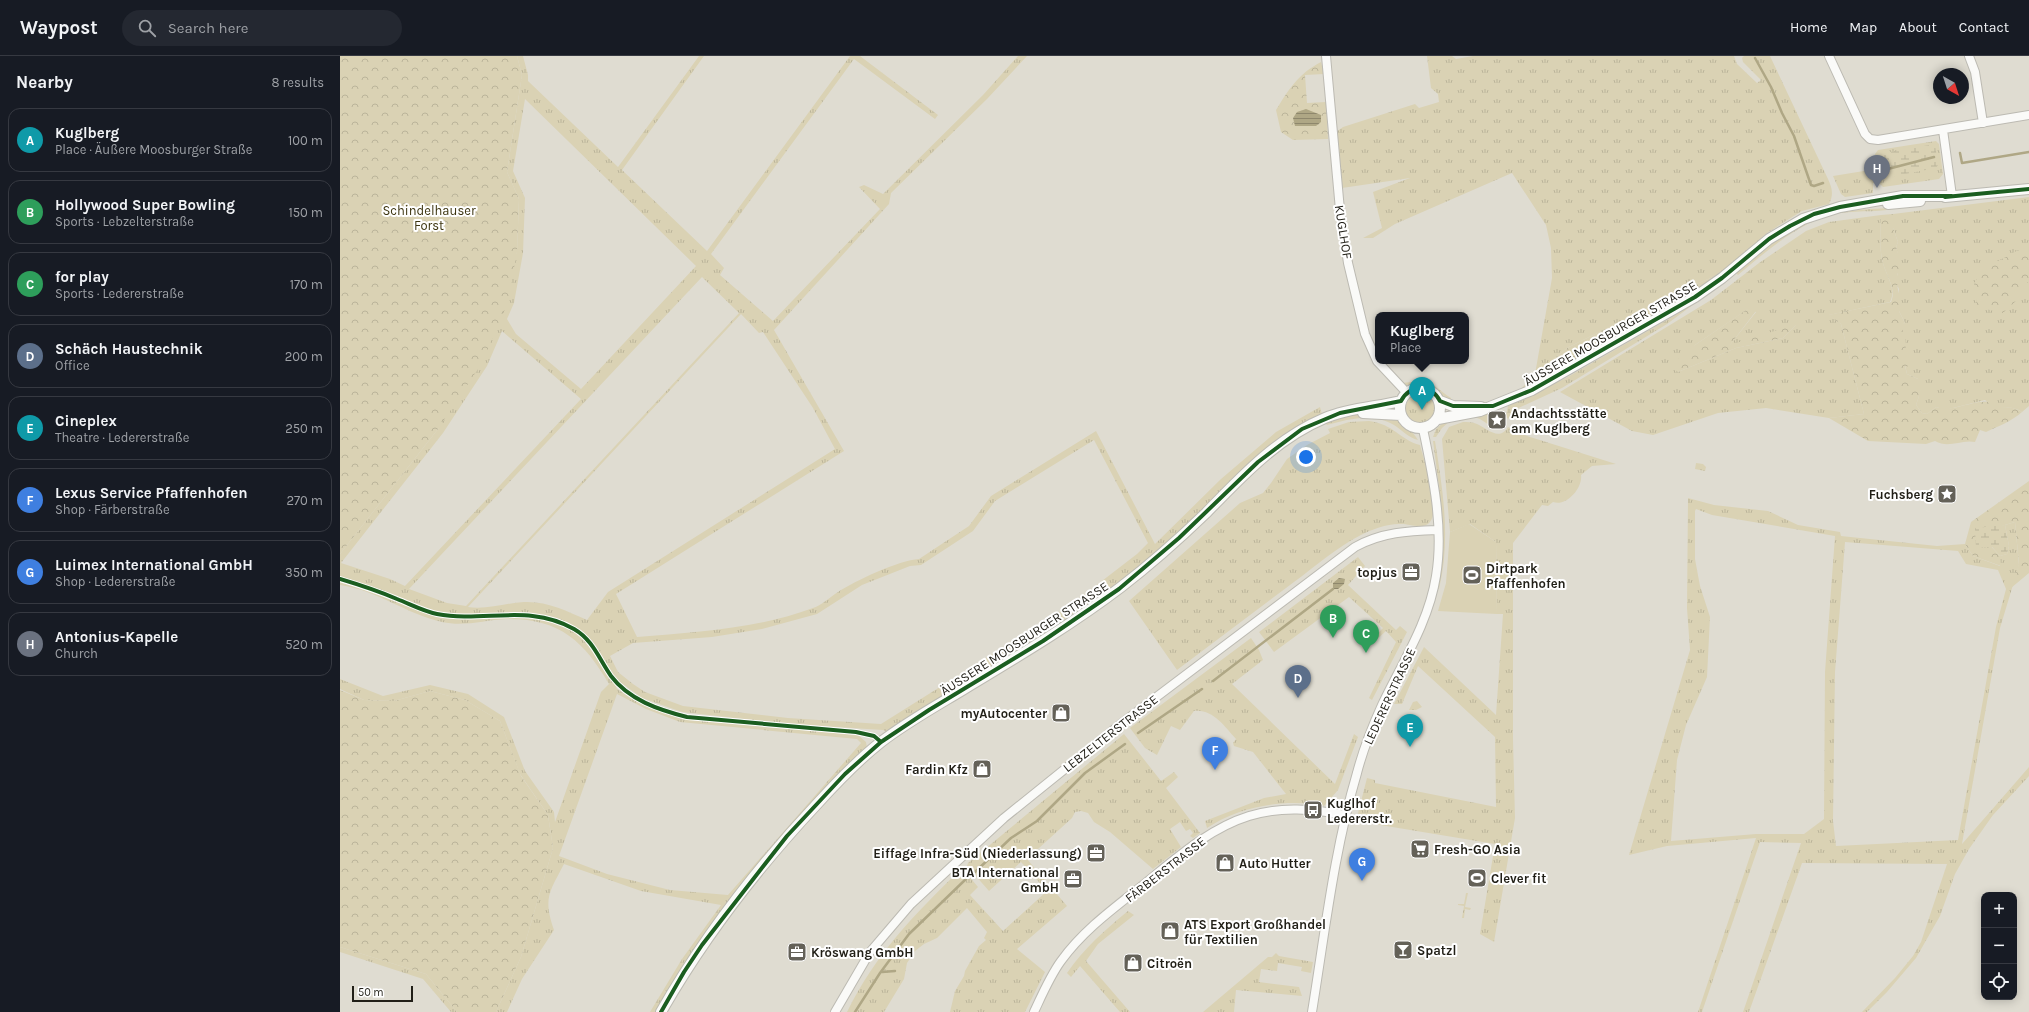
<!DOCTYPE html>
<html lang="en">
<head>
<meta charset="utf-8">
<style>
  :root { --surface:#171b24; --page:#242831; --text:#f1f3f6; --muted:#9ea1a6; --line:#363941; --accent:#1a73e8 }
  body { margin:0; font-family:Karla,sans-serif; background:var(--page); color:var(--text) }
  .controls { position:absolute; right:12px; bottom:12px; display:grid; overflow:hidden; border-radius:8px; box-shadow:0 2px 10px #0003 }
  .controls button { width:36px; height:36px; display:grid; place-items:center; padding:0; border:0; border-bottom:1px solid var(--line); background:var(--surface); color:var(--text); font:20px sans-serif }
  .compass { position:absolute; left:1593px; top:12px; width:36px; height:36px; border-radius:50%; background:var(--surface); box-shadow:0 2px 10px #0003; rotate:141deg }
  .scale { position:absolute; left:12px; bottom:10px; width:61px; box-sizing:border-box; padding-left:4px; border:2px solid #211f17; border-top:0; font-size:11px; line-height:14px; white-space:nowrap; color:#211f17; -webkit-text-stroke:3px #fff; paint-order:stroke }
  .you { position:absolute; left:966px; top:401px; width:14px; height:14px; margin:-10px; border:3px solid #fff; border-radius:50%; background:#1a73e8; box-shadow:0 0 0 6px #1a73e833 }
  .badge { display:grid; place-items:center; width:26px; height:26px; border-radius:50%; background:var(--accent); color:#fff; font-size:13px; font-weight:700 }
  .pin { position:absolute; translate:-50% -33px; filter:drop-shadow(0 1px 2px #0008) }
  .pin::after { content:''; position:absolute; top:21px; width:14px; height:12px; background:inherit; clip-path:polygon(0 0,100% 0,50% 100%) }
  .popup { position:absolute; left:1035px; top:256px; width:94px; height:52px; box-sizing:border-box; display:grid; place-content:center; border-radius:8px; background:var(--surface); filter:drop-shadow(0 1px 3px #0005); font-size:13px; white-space:nowrap; color:var(--muted) }
  .popup b { font-size:15px; color:var(--text) }
  .popup::after { content:''; position:absolute; left:50%; top:100%; margin-left:-8px; border:8px solid transparent; border-top-color:var(--surface) }
  .list { margin:0; padding:0; list-style:none }
  h2 { display:flex; justify-content:space-between; align-items:center; height:52px; margin:0; padding:0 16px; font-size:17px }
  h2 small { font-size:13px; font-weight:400; color:var(--muted) }
  .list li { display:grid; grid-template-columns:26px 1fr auto; gap:12px; align-items:center; box-sizing:border-box; height:64px; margin:0 8px 8px; padding:0 8px; border:1px solid var(--line); border-radius:12px }
  .list b { display:block; font-size:15px; white-space:nowrap }
  .list p { margin:0; font-size:13px; white-space:nowrap; color:var(--muted) }
  .list em { font-size:13px; font-style:normal; color:var(--muted) }
  .icon { flex:none; width:22px; height:22px; fill:none; stroke:currentColor; stroke-width:2; stroke-linecap:round; stroke-linejoin:round }
  .map { position:relative; flex:none; width:1689px; height:956px; overflow:hidden }
  header { display:flex; align-items:center; gap:24px; box-sizing:border-box; height:56px; padding:0 20px; background:var(--surface); border-bottom:1px solid var(--line) }
  header strong { font-size:19px }
  nav { display:flex; gap:22px; margin-inline-start:auto; font-size:14px }
  .search { width:280px; height:36px; background:var(--page); display:flex; align-items:center; gap:10px; box-sizing:border-box; padding:0 14px; border-radius:22px; color:var(--muted); font-size:15px }
  main { display:flex }
  aside { flex:1; background:var(--surface) }
  .map>svg:first-child { display:block }
  .grass { fill:url(#grass-tufts); fill-rule:evenodd }
  .forest { fill:url(#forest-crowns) }
  .wetland { fill:url(#wetland-marsh) }
  .park { fill:#dad2b4 }
  .water { fill:url(#water-rules) }
  .lines { fill:none; stroke-linecap:round; stroke-linejoin:round }
  .stream { stroke:#afa785; stroke-width:2.5 }
  .minor-casing { stroke:#bcbab2; stroke-width:10 }
  .tertiary-casing { stroke:#bcbab2; stroke-width:12 }
  .minor { stroke:#fafaf8; stroke-width:8 }
  .tertiary { stroke:#fafaf8; stroke-width:10 }
  .cycleway-casing { stroke:#fff; stroke-width:6 }
  .cycleway { stroke:#1b5e20; stroke-width:4 }
  .labels { text-anchor:middle; stroke-width:4; stroke-linejoin:round; paint-order:stroke }
  .park-label { font-size:13px; fill:#3c340f; stroke:#fff }
  .street-label { font-size:13px; fill:#211f17; stroke:#fff }
  .poi-label { font-size:13px; font-weight:bold; fill:#211f17; stroke:#fff; text-anchor:start }
</style>
</head>
<body>
<header>
<strong>Waypost</strong>
<div class="search"><svg class="icon" aria-label="search" viewBox="0 0 24 24"><circle cx="10" cy="10" r="6"/><path d="M15 15l6 6"/></svg>Search here</div>
<nav><a>Home</a><a>Map</a><a>About</a><a>Contact</a></nav>
</header>
<main>
<aside>
<h2>Nearby<small>8 results</small></h2>
<ul class="list">
<li><span class="badge" style="background:#0f9aa8">A</span><div><b>Kuglberg</b><p>Place · Äußere Moosburger Straße</p></div><em>100 m</em></li>
<li><span class="badge" style="background:#2e9e5b">B</span><div><b>Hollywood Super Bowling</b><p>Sports · Lebzelterstraße</p></div><em>150 m</em></li>
<li><span class="badge" style="background:#2e9e5b">C</span><div><b>for play</b><p>Sports · Ledererstraße</p></div><em>170 m</em></li>
<li><span class="badge" style="background:#5c6f8a">D</span><div><b>Schäch Haustechnik</b><p>Office</p></div><em>200 m</em></li>
<li><span class="badge" style="background:#0f9aa8">E</span><div><b>Cineplex</b><p>Theatre · Ledererstraße</p></div><em>250 m</em></li>
<li><span class="badge" style="background:#3f7fe0">F</span><div><b>Lexus Service Pfaffenhofen</b><p>Shop · Färberstraße</p></div><em>270 m</em></li>
<li><span class="badge" style="background:#3f7fe0">G</span><div><b>Luimex International GmbH</b><p>Shop · Ledererstraße</p></div><em>350 m</em></li>
<li><span class="badge" style="background:#6b7280">H</span><div><b>Antonius-Kapelle</b><p>Church</p></div><em>520 m</em></li>
</ul>
</aside>
<div class="map">
<svg width="1689" height="956" viewBox="0 0 1689 956">
  <defs>
    <pattern id="grass-tufts" width="24" height="20" patternUnits="userSpaceOnUse"><rect width="24" height="20" fill="#dad2b4"/><path d="M3 7l-1-3M5 7V3M7 7l1-3M15 17l-1-3M17 17v-4M19 17l1-3" fill="none" stroke="#bbb49a"/></pattern>
    <pattern id="forest-crowns" width="20" height="18" patternUnits="userSpaceOnUse"><rect width="20" height="18" fill="#dad2b4"/><path d="M2 6a3 3 0 1 1 6 0M12 15a3 3 0 1 1 6 0" fill="none" stroke="#bbb49a"/></pattern>
    <pattern id="wetland-marsh" width="20" height="14" patternUnits="userSpaceOnUse"><rect width="20" height="14" fill="#dad2b4"/><path d="M1 5h8M5 5V1M11 12h8M15 12V8" fill="none" stroke="#bbb49a"/></pattern>
    <pattern id="water-rules" width="6" height="5" patternUnits="userSpaceOnUse"><rect width="6" height="5" fill="#afa785"/><path d="M0 2.5h6" fill="none" stroke="#8e876c"/></pattern>
  </defs>
  <rect width="100%" height="100%" fill="#dfdcd1"/>
  <!-- grass -->
  <path class="grass" d="M177,0H183L188,19V25L278,111L359,0H364L282,114L367,195L510,0H520L598,59L595,63L514,3L371,198L384,212L380,219L433,265L540,153L519,131L524,129L543,138L643,39L678,0H687L647,43L551,137L549,148L434,274L504,395L276,538L297,581C355,576 417,573 473,552C482,549 490,541 498,536C515,525 559,504 579,503L629,470L651,440L756,375L815,488L881,423L936,376L980,351L982,358L907,409L840,475L769,535L547,676L543,674L448,668L342,656L302,642L280,626L276,632L289,641L308,650L341,663L518,679L526,686L527,692L474,745L317,956H310L342,903L381,849L301,835L224,808C209,837 203,842 214,874L182,923L167,956H156L181,901L213,792L208,759L180,718L160,665L125,644L90,635L54,645L24,644L0,633V623L43,640L90,629L128,638L164,661L185,715L214,756L215,766L261,636L269,628C244,585 219,562 166,563C145,564 124,571 102,566C66,558 37,534 0,529V498L98,373L177,196L179,143L167,116L182,19ZM185,43L356,210L241,333L176,278L167,263L174,247L183,197L185,142L173,115ZM362,221L399,257L126,550L107,547L69,533ZM401,258L419,277L423,276L473,352L495,393L268,536L247,564C227,555 207,545 184,546C165,547 146,554 128,551ZM162,275L241,343L65,530L50,523L1,507L103,377L147,310ZM754,384L808,487L797,498L732,548L541,668L448,662L343,650L305,636L293,628L278,616L270,600L293,587L372,581L422,573L477,558L522,529L570,510L581,509L633,475L655,445ZM277,638L306,653L340,666L517,683L521,687L388,839L330,834L267,818L219,800Z
    M1087,0H1112L1116,3L1133,0H1394L1397,8L1417,27L1421,24L1403,6L1402,2L1404,0H1430L1488,123C1492,132 1494,138 1489,148L1462,155L1427,177L1380,218L1354,229L1227,292L1195,318L1212,222L1211,192L1206,169L1172,117L1055,168L1033,182H1023L1042,172L1033,136L1070,122L1002,132L996,76L1003,71L1075,48L1079,52L1099,46L1098,38L1091,32Z
    M1596,85L1599,88L1603,118L1599,123L1543,131L1539,127H1533V137L1505,141L1501,138L1493,120L1536,113L1535,98L1538,94Z
    M1689,141V350L1682,356C1675,351 1664,350 1656,354L1645,344L1605,354L1596,351L1587,358L1582,357L1576,349L1579,340L1578,323L1567,318L1565,309V289L1558,269L1565,267L1559,255V233L1557,229L1558,199L1556,191L1558,186L1553,172V158Z
    M1562,151C1542,157 1521,154 1500,157C1461,164 1428,194 1398,219L1396,217C1415,201 1434,182 1457,170C1489,153 1526,154 1562,151Z
    M1541,159C1541,177 1538,196 1545,213C1549,224 1556,235 1550,246L1489,259L1501,268L1524,358L1489,362L1426,352L1378,357L1313,379L1292,375L1220,336L1371,244L1419,207L1466,175L1489,166ZM1408,253L1416,256L1389,290L1456,269L1443,282L1396,292L1338,316L1355,289Z
    M1385,225L1327,268L1222,332L1174,354L1168,363L1166,360L1168,350L1226,322L1334,260Z
    M1081,325C1095,326 1099,335 1111,342V347C1101,343 1098,330 1087,328C1079,326 1069,333 1062,327Z
    M1065 354a16 16 0 1 1 32 0a16 16 0 1 1-32 0Z
    M1150,356L1161,358L1165,366C1159,378 1150,369 1143,365C1139,362 1134,361 1129,360Z
    M1029,358L1054,360C1062,368 1073,375 1078,384C1069,382 1062,374 1054,369C1033,356 1009,363 987,369L985,367L1009,359Z
    M1029,365C1054,368 1060,384 1080,389C1084,405 1101,453 1090,466C1084,474 1069,468 1062,468C1049,467 1032,473 1021,479C997,491 976,510 954,526C915,555 876,585 837,614L789,545L900,447L923,437L931,427L947,403L967,389L990,377L988,373L1009,366Z
    M1105,365H1110L1102,372L1096,381H1093L1096,373Z
    M1123,366C1128,366 1132,366 1137,368C1147,372 1159,386 1168,371L1187,380L1276,408L1252,410L1241,419C1243,432 1226,451 1213,446L1208,450L1202,449L1173,487V683L1175,762L1154,886L1140,878L1155,788L1016,765L1027,722L1035,724V727L1156,751L1155,681L1078,610L1062,648H1054L1084,591L1156,659L1163,558H1157L1156,486L1130,468L1110,476L1102,383L1109,371Z
    M1093,385H1095C1103,435 1111,483 1099,533H1097C1107,481 1100,438 1093,385Z
    M1356,407L1363,408L1366,411L1365,415L1355,413Z
    M1348,442L1374,449L1428,455L1458,469L1500,476L1501,480L1597,490L1625,488L1633,500L1660,510V500L1667,498L1669,490L1665,469L1675,466L1679,509L1660,572L1622,788L1689,711V720L1653,759L1629,793L1615,818L1600,860L1576,902L1547,936L1527,956H1522L1555,922L1573,900L1581,886L1607,808L1462,807L1409,956H1403L1461,787L1420,786L1362,956H1358L1416,782L1327,790L1289,799L1350,594L1347,552ZM1356,453L1372,459L1495,480L1485,616L1484,763L1464,778H1416L1331,785L1337,704L1346,669L1367,621L1370,561L1360,530L1355,503V455ZM1505,486L1618,495L1626,508L1658,514L1666,533L1656,571L1618,784L1496,790L1493,765L1495,616Z
    M1018,501L1025,510L1008,529L1056,574L1060,570L1067,576L1032,644L1029,642L1056,586L1046,575L1033,587L1031,584L1043,572L1009,541L934,596L919,576Z
    M911,582L919,594L923,604L892,628L995,728L1014,678L1018,681L998,734L984,750C946,742 899,750 867,772L865,765L924,742L946,738L913,696L894,690L893,687L896,683C884,670 873,653 854,655L840,674L831,670L817,699L805,692L790,672Z
    M1077,645L1082,651L1076,654H1069L1073,646Z
    M784,678L821,725L834,716L838,721L826,732L860,777L853,782L850,780L853,777L850,773L846,775L840,766L830,773L841,791L813,813L770,776L754,766L748,757L741,755L735,756L732,762L687,803L727,850L677,893L705,916L685,956H610L615,935L624,920L625,915L639,890L646,884L644,882L647,876L627,852L597,882L584,888L575,895L567,907L564,923L544,956H507C537,896 573,860 620,814L623,813L638,831L630,839L663,875L707,835L681,806L649,835L627,810L628,807Z
    M1126,837H1128L1125,851L1131,852L1130,854L1125,853L1124,862H1122L1124,850L1118,849V848H1124Z
    M788,855L794,859L758,888L746,905L790,956H780L740,910L731,921L727,917C744,892 765,874 788,855Z
    M0,891L86,918L117,956H111L83,923L0,896Z
    M936,897L939,900L973,906L971,917L961,915L962,911L938,907L937,915L921,913L919,926L959,931L962,940L896,934L894,956H863L928,901H932Z"/>
  <!-- forest -->
  <path class="forest" d="M0,0H177L182,19L167,116L179,143L177,196L168,245L142,307L98,373L0,498Z
    M981,6L984,18L965,19L967,47L986,46L988,83L953,84L941,76L936,54C949,33 958,18 981,6Z
    M1553,158V172L1558,186L1556,191L1561,207L1559,210L1560,215L1557,218L1561,227L1557,229L1563,254L1559,255L1565,267L1559,270C1568,278 1565,290 1566,301L1573,304L1572,311L1565,310L1567,318L1578,323L1583,335L1579,340L1576,349L1582,357L1587,358L1596,351C1616,357 1635,341 1652,347L1656,353C1664,350 1675,351 1682,356C1672,365 1659,370 1646,376L1640,374L1635,386C1621,383 1609,393 1595,385L1586,388L1528,385L1489,362L1524,358L1501,268L1488,259L1551,246C1556,235 1549,224 1545,213C1538,196 1541,177 1541,159Z
    M1689,188V225L1678,235L1676,245L1663,257L1637,251L1634,227L1644,213Z
    M1380,218L1317,258L1177,337L1195,318L1227,292L1354,229Z
    M1409,252L1416,255L1390,289L1457,268L1443,282L1396,292L1338,316L1330,310L1355,289Z
    M1689,425V517L1671,532L1679,508L1675,466L1658,471L1635,473L1660,500L1661,510L1633,500L1625,488L1631,466Z
    M0,634L24,644L54,645L90,635L125,644L160,665L181,720L208,759L213,792L181,901L156,956H117L86,918L0,891Z"/>
  <!-- wetland -->
  <path class="wetland" d="M1595,88L1598,109L1596,112L1550,121L1545,119L1540,110L1539,100L1543,97Z
    M1665,469L1669,490L1667,498L1660,500L1652,491L1636,492L1635,472Z"/>
  <!-- park -->
  <path class="park" d="M1129,468L1156,486L1157,558L1098,555L1106,527L1110,476Z"/>
  <!-- water -->
  <path class="water" d="M966,53L981,59V66L976,70H955L953,62L957,56Z
    M999,522L1005,523L1004,528L998,533H993V527Z"/>
  <g class="lines">
    <!-- stream -->
    <path class="stream" d="M1415,2L1431,31L1442,57L1454,80L1471,129L1474,130L1483,127
      M1620,97L1622,107L1689,96
      M1544,114L1594,101
      M873,625L993,533
      M798,677L862,633
      M635,816L671,782L697,765L745,717L785,688
      M542,916L555,915
      M515,956L540,917L569,878L626,823"/>
    <!-- minor casing -->
    <g class="minor-casing">
      <path id="minor" d="M986,0L1000,154L1008,207L1025,278L1037,305L1067,337
        M1489,0L1525,78L1530,83L1538,84L1689,59
        M1629,0L1635,16L1643,67
        M1603,74L1612,140
        M495,956L530,896L571,848L664,762L782,667L1015,491C1042,476 1068,475 1098,474
        M694,956C702,939 710,920 721,905C742,876 770,855 798,833C832,806 867,773 909,760C941,750 973,753 1005,759
        M972,956C985,876 994,795 1017,717C1023,694 1032,671 1042,649C1062,607 1089,566 1096,520C1104,472 1093,420 1083,373"/>
    </g>
    <!-- tertiary casing -->
    <g class="tertiary-casing">
      <path id="tertiary" d="M1605,141L1689,133
        M1548,148L1580,145
        M1060 352a20 20 0 1 1 40 0a20 20 0 1 1-40 0Z
        M1100,345L1113,350L1141,351
        M1023,357L1061,359
        M1098,363L1140,355L1192,334L1355,241L1382,222L1429,183L1463,163L1500,151L1563,140H1612
        M321,956C364,881 418,811 477,748C497,726 518,704 541,686C567,666 596,650 624,633C677,601 731,569 781,531C811,508 839,483 866,457C901,421 937,382 985,362C1009,352 1036,351 1061,345"/>
    </g>
    <!-- minor -->
    <use href="#minor" class="minor"/>
    <!-- tertiary -->
    <use href="#tertiary" class="tertiary"/>
    <!-- cycleway casing -->
    <g class="cycleway-casing">
      <path id="cycleway" d="M1605,141L1689,133
        M0,523C20,529 38,535 57,543C70,548 83,555 97,558C144,567 189,547 234,573C253,584 259,603 271,620C289,644 319,654 347,661L516,676L534,680L541,686
        M321,956L344,916L362,889L425,808L447,780L505,718L541,686L589,654L703,585L779,533L839,482L918,406L962,373L1000,357L1061,345C1070,328 1091,328 1100,345L1113,350H1153L1192,334L1355,241L1382,222L1429,183L1450,170L1474,158L1500,151L1563,140H1612"/>
    </g>
    <!-- cycleway -->
    <use href="#cycleway" class="cycleway"/>
  </g>
  <!-- icons -->
  <defs>
    <g id="sight-square" transform="scale(1)"><rect x="-9" y="-9" width="18" height="18" rx="4" fill="#646158" stroke="#fff"/><path d="M0-6L1.8-2.2L6-1.7L2.9 1.2L3.7 5.4L0 3.3L-3.7 5.4L-2.9 1.2L-6-1.7L-1.8-2.2Z" fill="#fff"/></g>
    <g id="office-square" transform="scale(1)"><rect x="-9" y="-9" width="18" height="18" rx="4" fill="#646158" stroke="#fff"/><path d="M-6-3h4V-5.5h4V-3h4V5H-6ZM-1-4.5V-3h2v-1.5ZM-6 0V1H6V0Z" fill="#fff"/></g>
    <g id="stadium-square" transform="scale(1)"><rect x="-9" y="-9" width="18" height="18" rx="4" fill="#646158" stroke="#fff"/><path d="M0-5a6.5 5 0 1 0 0 10a6.5 5 0 1 0 0-10ZM-3.5-1.8h7v3.6h-7Z" fill="#fff"/></g>
    <g id="shop-square" transform="scale(1)"><rect x="-9" y="-9" width="18" height="18" rx="4" fill="#646158" stroke="#fff"/><path d="M-5-2.5h2.3a2.7 3.5 0 0 1 5.4 0H5L5.5 6h-11ZM-1.5-2.5h3a1.5 2.3 0 0 0-3 0Z" fill="#fff"/></g>
    <g id="bus-square" transform="scale(1)"><rect x="-9" y="-9" width="18" height="18" rx="4" fill="#646158" stroke="#fff"/><path d="M-5-6H5V4H4V6H2V4H-2V6H-4V4H-5ZM-3.5-4V0h7V-4ZM-3.5 1.2v1.5H-2V1.2ZM2 1.2v1.5H3.5V1.2Z" fill="#fff"/></g>
    <g id="supermarket-square" transform="scale(1)"><rect x="-9" y="-9" width="18" height="18" rx="4" fill="#646158" stroke="#fff"/><path d="M-6-5.5h2.5l.6 2H6L4.5 2H-2.5L-4.4-4H-6ZM-1.5 3.2a1.3 1.3 0 1 0 .1 0ZM3 3.2a1.3 1.3 0 1 0 .1 0Z" fill="#fff"/></g>
    <g id="bar-square" transform="scale(1)"><rect x="-9" y="-9" width="18" height="18" rx="4" fill="#646158" stroke="#fff"/><path d="M-6-5H6L.8 .8V4.5H3.5V6h-7V4.5H-.8V.8Z" fill="#fff"/></g>
  </defs>
  <g fill-rule="evenodd">
    <use href="#sight-square" x="1157" y="364"/>
    <use href="#sight-square" x="1607" y="438"/>
    <use href="#office-square" x="1071" y="516"/>
    <use href="#stadium-square" x="1132" y="519"/>
    <use href="#shop-square" x="721" y="657"/>
    <use href="#shop-square" x="642" y="713"/>
    <use href="#bus-square" x="973" y="754"/>
    <use href="#supermarket-square" x="1080" y="793"/>
    <use href="#office-square" x="756" y="797"/>
    <use href="#shop-square" x="885" y="807"/>
    <use href="#stadium-square" x="1137" y="822"/>
    <use href="#office-square" x="733" y="823"/>
    <use href="#shop-square" x="830" y="875"/>
    <use href="#bar-square" x="1063" y="894"/>
    <use href="#office-square" x="457" y="896"/>
    <use href="#shop-square" x="793" y="907"/>
  </g>
  <g class="labels">
    <!-- park labels -->
    <g class="park-label">
      <text x="89" y="159">Schindelhauser<tspan x="89" dy="15">Forst</tspan></text>
    </g>
    <!-- street labels -->
    <g class="street-label">
      <text transform="translate(1004 176) rotate(81)" y="5">KUGLHOF</text>
      <text transform="translate(1270 277) rotate(-30)" y="5">ÄUSSERE MOOSBURGER STRASSE</text>
      <text transform="translate(684 582) rotate(-33)" y="5">ÄUSSERE MOOSBURGER STRASSE</text>
      <text transform="translate(1049 640) rotate(-65)" y="5">LEDERERSTRASSE</text>
      <text transform="translate(770 677) rotate(-38)" y="5">LEBZELTERSTRASSE</text>
      <text transform="translate(825 813) rotate(-38)" y="5">FÄRBERSTRASSE</text>
    </g>
    <!-- poi labels -->
    <g class="poi-label">
      <text x="1171" y="362">Andachtsstätte<tspan x="1171" dy="15">am Kuglberg</tspan></text>
      <text x="1593" y="443" text-anchor="end">Fuchsberg</text>
      <text x="1146" y="517">Dirtpark<tspan x="1146" dy="15">Pfaffenhofen</tspan></text>
      <text x="1057" y="521" text-anchor="end">topjus</text>
      <text x="707" y="662" text-anchor="end">myAutocenter</text>
      <text x="628" y="718" text-anchor="end">Fardin Kfz</text>
      <text x="987" y="752">Kuglhof<tspan x="987" dy="15">Ledererstr.</tspan></text>
      <text x="1094" y="798">Fresh-GO Asia</text>
      <text x="742" y="802" text-anchor="end">Eiffage Infra-Süd (Niederlassung)</text>
      <text x="899" y="812">Auto Hutter</text>
      <text x="719" y="821" text-anchor="end">BTA International<tspan x="719" dy="15">GmbH</tspan></text>
      <text x="1151" y="827">Clever fit</text>
      <text x="844" y="873">ATS Export Großhandel<tspan x="844" dy="15">für Textilien</tspan></text>
      <text x="1077" y="899">Spatzl</text>
      <text x="471" y="901">Kröswang GmbH</text>
      <text x="807" y="912">Citroën</text>
    </g>
  </g>
</svg>
<div class="controls">
<button>+</button>
<button>−</button>
<button><svg class="icon" aria-label="locate" viewBox="0 0 24 24"><circle cx="12" cy="12" r="6"/><path d="M12 2v4M12 18v4M2 12h4M18 12h4"/></svg></button>
</div>
<svg class="compass" viewBox="-18 -18 36 36"><path d="M0-13l5 13h-10z" fill="#e53935"/><path d="M0 13l5-13h-10z" fill="#9ea1a6"/></svg>
<div class="scale">50 m</div>
<div class="you"></div>
<div class="pin badge" style="left:1082px;top:354px;background:#0f9aa8">A</div>
<div class="popup"><b>Kuglberg</b>Place</div>
<div class="pin badge" style="left:993px;top:582px;background:#2e9e5b">B</div>
<div class="pin badge" style="left:1026px;top:597px;background:#2e9e5b">C</div>
<div class="pin badge" style="left:958px;top:642px;background:#5c6f8a">D</div>
<div class="pin badge" style="left:1070px;top:691px;background:#0f9aa8">E</div>
<div class="pin badge" style="left:875px;top:714px;background:#3f7fe0">F</div>
<div class="pin badge" style="left:1022px;top:825px;background:#3f7fe0">G</div>
<div class="pin badge" style="left:1537px;top:132px;background:#6b7280">H</div>
</div>
</main>
</body>
</html>
